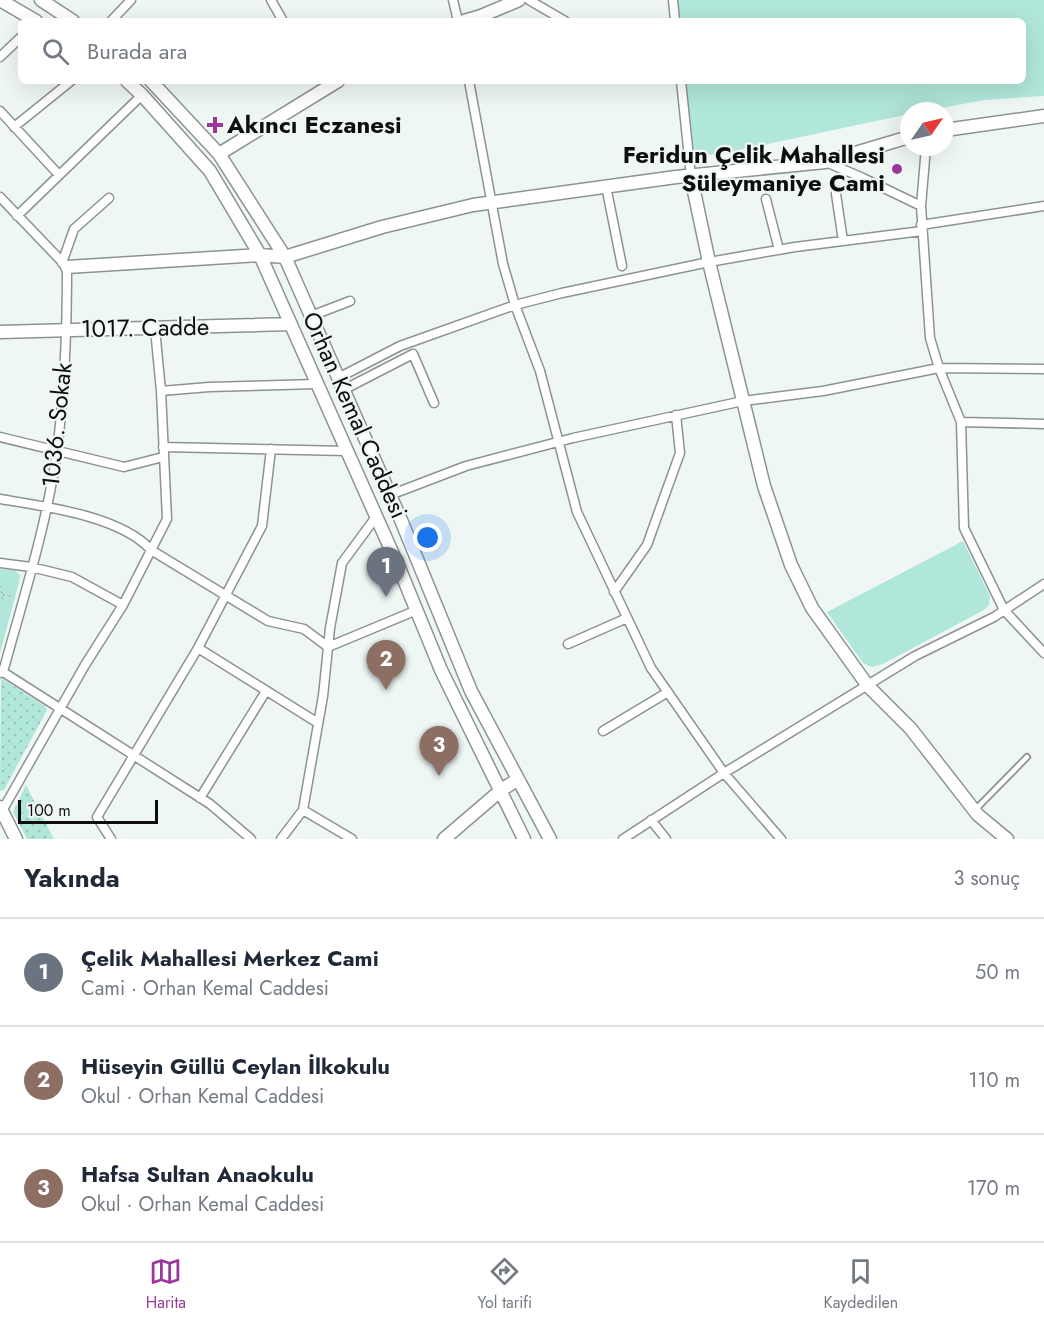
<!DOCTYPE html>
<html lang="tr">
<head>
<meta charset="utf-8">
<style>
  :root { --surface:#fff; --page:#f6f6f7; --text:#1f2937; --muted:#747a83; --line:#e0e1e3; --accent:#9c369b }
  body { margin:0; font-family:Jost,sans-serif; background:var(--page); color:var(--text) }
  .compass { position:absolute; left:900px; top:102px; width:54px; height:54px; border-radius:50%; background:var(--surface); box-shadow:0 6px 24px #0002; rotate:56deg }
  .scale { position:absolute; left:18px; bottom:15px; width:140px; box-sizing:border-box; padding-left:6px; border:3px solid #0d0f0f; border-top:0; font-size:16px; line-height:21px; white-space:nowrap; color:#0d0f0f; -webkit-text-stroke:4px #eff7f5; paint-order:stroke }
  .you { position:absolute; left:428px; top:538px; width:21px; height:21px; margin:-15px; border:4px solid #fff; border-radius:50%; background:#1a73e8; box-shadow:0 0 0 9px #1a73e833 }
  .badge { display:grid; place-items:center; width:39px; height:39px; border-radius:50%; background:var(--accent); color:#fff; font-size:20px; font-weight:700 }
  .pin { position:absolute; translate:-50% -50px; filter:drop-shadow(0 2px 3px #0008) }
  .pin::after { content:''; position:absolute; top:32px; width:21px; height:18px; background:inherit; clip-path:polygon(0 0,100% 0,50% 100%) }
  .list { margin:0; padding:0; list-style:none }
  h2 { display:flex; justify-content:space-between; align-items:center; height:78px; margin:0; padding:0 24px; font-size:26px }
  h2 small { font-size:20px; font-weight:400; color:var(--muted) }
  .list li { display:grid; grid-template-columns:39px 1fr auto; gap:18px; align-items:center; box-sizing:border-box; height:108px; padding:0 24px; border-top:2px solid var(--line) }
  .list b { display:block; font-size:22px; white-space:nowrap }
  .list p { margin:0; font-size:20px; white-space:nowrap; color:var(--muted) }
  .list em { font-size:20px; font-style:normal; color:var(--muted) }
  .icon { flex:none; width:33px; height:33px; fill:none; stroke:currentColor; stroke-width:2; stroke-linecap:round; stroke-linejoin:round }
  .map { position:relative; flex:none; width:1044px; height:839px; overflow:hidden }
  .search { position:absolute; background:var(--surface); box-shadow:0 6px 24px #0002; left:18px; right:18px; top:18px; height:66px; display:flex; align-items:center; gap:15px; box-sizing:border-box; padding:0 21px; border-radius:9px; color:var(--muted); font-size:22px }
  .sheet { height:402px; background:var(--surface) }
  nav { display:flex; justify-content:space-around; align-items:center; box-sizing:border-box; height:84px; border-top:2px solid var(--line); background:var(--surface); font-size:16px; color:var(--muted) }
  nav a { display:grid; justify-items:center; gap:3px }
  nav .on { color:var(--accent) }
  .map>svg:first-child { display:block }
  .grass { fill:url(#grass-dots) }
  .park { fill:#b1e7da }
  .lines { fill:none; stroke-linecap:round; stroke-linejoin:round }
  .lane-casing { stroke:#8c9391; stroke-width:8 }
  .street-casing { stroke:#8c9391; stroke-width:11 }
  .secondary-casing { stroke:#8c9391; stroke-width:15 }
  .path { stroke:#a1a7a5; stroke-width:1.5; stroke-dasharray:1.5 4.5; stroke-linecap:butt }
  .lane { stroke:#fff; stroke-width:4.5 }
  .street { stroke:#fff; stroke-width:8 }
  .secondary { stroke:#fff; stroke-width:12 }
  .poi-dot { fill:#9c369b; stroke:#eff7f5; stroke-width:2 }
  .labels { text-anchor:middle; stroke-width:4.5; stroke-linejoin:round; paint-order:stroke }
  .poi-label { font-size:24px; font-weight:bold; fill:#0d0f0f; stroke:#eff7f5; text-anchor:start }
  .street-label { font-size:24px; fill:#0d0f0f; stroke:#eff7f5 }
</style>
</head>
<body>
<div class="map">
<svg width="1044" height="839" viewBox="0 0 1044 839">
  <defs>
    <pattern id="grass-dots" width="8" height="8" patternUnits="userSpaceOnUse" patternTransform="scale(1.5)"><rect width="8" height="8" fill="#b1e7da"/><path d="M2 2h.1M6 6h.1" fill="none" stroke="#97c5ba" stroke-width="1.8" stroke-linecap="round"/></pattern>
  </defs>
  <rect width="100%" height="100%" fill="#eff7f5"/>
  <!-- grass -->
  <path class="grass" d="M1,678L45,706L47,710L4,790L0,791Z
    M26,785L54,839H27L13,812Z"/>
  <!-- park -->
  <path class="park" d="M675,0H1044V96L984,100L926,111H909V114L730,152L701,156L692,153L684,81H1023V21H678Z
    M963,541L990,596L989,605L984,610L883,664L872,667L863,663L827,612Z
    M0,569L14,570L20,575L19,583L0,653Z"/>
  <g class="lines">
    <!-- lane casing -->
    <g class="lane-casing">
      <path id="lane" d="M975,810L1027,757"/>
    </g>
    <!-- street casing -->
    <g class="street-casing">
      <path id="street" d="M271,0L283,21
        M453,0L458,21
        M529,0L565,21
        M673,0L675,21
        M111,21L131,0
        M0,57L21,37
        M469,81L503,264L515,305L540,371L577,512L651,668L724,773L781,839
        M681,81L691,177
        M0,111L59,175
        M14,127L71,81
        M926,147L921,206L930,338L939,368L961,422L964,528L1004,610L1044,653
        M826,162L863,178L921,206
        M606,186L622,266
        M836,194L843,241
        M0,197L67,267C67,328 65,390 57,450C47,525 23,599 3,672L0,673
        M766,199L779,250
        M17,216L142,95
        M921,225L1044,206
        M62,263L74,229L109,198
        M311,316L350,301
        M338,378L400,346L515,305L562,293L709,262L795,247L922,231
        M343,390L413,354L434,403
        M161,391L209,387L317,384
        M961,422L1044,424
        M0,437L124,467L163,457
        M163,447L347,451
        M390,495L466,466L573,438L743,401L823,391L939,368L1044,369
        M0,499C43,506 121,516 151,550L268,621L304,629L328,647L417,610
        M0,563L31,567L72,577L123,605
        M614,592L647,545L667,489L680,453L676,415
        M568,644L627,618
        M198,648L318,723
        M3,672L210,804L251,839
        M603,731L668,692
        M200,798L266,691
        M303,810L352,839
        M2,811L85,665L123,605L167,519L161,391L155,329
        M651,820L666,839
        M111,839L97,817L198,648L262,526L271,449
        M281,839L303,810L323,696L330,628L342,563L376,517
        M623,839L724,773L915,656L994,617L1044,584"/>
    </g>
    <!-- secondary casing -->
    <g class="secondary-casing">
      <path id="secondary" d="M0,0L36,21
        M41,0L73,21
        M464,21L481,16L519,0
        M127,81L142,95L210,171L260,255L400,570L441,670L524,839
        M151,81L219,154L285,257L401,520L471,691L550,839
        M945,130L1044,116
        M219,154L338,81
        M691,177L709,262L764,486L791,565L812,608L868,686L911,729L978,815L1007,839
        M67,267L260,255L285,257L382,227L473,205L676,177L825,162L909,137
        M0,332L291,324
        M0,807L16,839
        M444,839L500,791L518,779"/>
    </g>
    <!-- path -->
    <path class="path" d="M0,586L3,597L0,603
      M3,595L14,596"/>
    <!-- lane -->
    <use href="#lane" class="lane"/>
    <!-- street -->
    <use href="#street" class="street"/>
    <!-- secondary -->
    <use href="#secondary" class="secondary"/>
  </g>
  <!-- markers -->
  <g class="poi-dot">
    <path d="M212 116h6v6h6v6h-6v6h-6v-6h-6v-6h6z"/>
    <circle cx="897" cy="169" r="6"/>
  </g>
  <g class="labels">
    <!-- poi labels -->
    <g class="poi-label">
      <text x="227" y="133">Akıncı Eczanesi</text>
      <text x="885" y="163" text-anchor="end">Feridun Çelik Mahallesi<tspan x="885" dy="28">Süleymaniye Cami</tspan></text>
    </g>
    <!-- street labels -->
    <g class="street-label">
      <text transform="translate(145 328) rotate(-1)" y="8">1017. Cadde</text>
      <text transform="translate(355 415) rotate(66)" y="8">Orhan Kemal Caddesi</text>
      <text transform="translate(57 425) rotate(-84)" y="8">1036. Sokak</text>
    </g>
  </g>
</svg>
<svg class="compass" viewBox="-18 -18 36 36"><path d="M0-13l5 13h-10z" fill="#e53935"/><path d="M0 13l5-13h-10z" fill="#747a83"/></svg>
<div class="scale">100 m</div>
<div class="you"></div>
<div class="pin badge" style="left:386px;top:597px;background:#6b7280">1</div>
<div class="pin badge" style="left:386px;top:690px;background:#8d6e63">2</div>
<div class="pin badge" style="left:439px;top:776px;background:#8d6e63">3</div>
<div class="search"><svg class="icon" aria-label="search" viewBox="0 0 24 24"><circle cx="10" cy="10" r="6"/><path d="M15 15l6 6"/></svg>Burada ara</div>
</div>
<section class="sheet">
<h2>Yakında<small>3 sonuç</small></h2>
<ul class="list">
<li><span class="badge" style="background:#6b7280">1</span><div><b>Çelik Mahallesi Merkez Cami</b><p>Cami · Orhan Kemal Caddesi</p></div><em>50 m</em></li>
<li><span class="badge" style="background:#8d6e63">2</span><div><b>Hüseyin Güllü Ceylan İlkokulu</b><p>Okul · Orhan Kemal Caddesi</p></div><em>110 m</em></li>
<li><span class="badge" style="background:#8d6e63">3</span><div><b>Hafsa Sultan Anaokulu</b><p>Okul · Orhan Kemal Caddesi</p></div><em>170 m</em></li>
</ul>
</section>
<nav>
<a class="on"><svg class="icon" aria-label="map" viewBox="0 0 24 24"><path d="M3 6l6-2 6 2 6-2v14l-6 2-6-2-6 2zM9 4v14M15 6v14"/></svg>Harita</a>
<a><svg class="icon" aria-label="directions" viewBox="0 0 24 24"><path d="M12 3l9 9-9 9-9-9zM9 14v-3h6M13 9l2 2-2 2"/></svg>Yol tarifi</a>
<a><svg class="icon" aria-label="saved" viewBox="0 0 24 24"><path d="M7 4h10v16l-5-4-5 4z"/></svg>Kaydedilen</a>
</nav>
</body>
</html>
